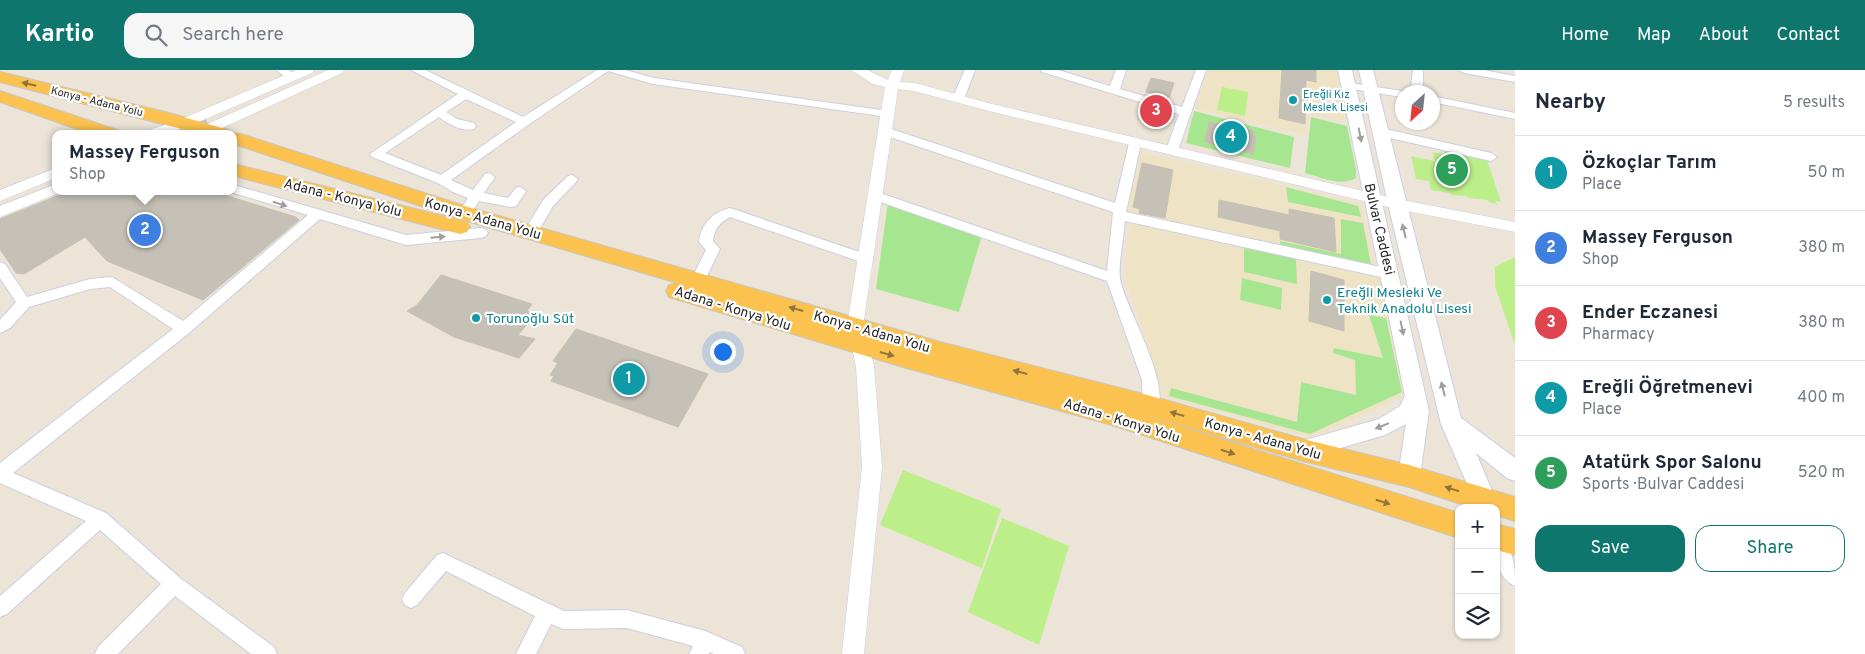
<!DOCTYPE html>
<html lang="en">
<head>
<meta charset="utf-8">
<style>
  :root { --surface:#fff; --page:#f6f6f7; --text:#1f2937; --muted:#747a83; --line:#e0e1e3; --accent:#0f766e }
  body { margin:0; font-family:Overpass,sans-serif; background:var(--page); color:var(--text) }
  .controls { position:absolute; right:15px; bottom:15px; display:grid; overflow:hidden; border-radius:10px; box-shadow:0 1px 4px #0004 }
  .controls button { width:45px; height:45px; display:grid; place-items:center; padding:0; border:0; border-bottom:1px solid var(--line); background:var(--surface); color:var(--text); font:25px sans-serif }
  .compass { position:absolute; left:1395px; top:15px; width:45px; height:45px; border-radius:50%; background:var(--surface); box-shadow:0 1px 4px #0004; rotate:207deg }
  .you { position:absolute; left:722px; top:281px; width:18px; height:18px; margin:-12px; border:4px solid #fff; border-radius:50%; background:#1a73e8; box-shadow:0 0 0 8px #1a73e833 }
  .badge { display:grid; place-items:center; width:32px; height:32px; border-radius:50%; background:var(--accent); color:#fff; font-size:16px; font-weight:700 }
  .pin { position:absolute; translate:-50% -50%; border:2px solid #fff; box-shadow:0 1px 5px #0006 }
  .popup { position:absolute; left:52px; top:60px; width:185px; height:65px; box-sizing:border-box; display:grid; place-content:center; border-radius:10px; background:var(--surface); filter:drop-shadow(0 1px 4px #0005); font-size:16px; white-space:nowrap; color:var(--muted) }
  .popup b { font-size:19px; color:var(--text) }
  .popup::after { content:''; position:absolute; left:50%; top:100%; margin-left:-10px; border:10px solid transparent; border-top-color:var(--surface) }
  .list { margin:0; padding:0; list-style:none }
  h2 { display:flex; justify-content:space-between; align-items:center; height:65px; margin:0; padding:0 20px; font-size:21px }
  h2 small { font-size:16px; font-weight:400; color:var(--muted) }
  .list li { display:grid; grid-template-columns:32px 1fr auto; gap:15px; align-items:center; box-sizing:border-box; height:75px; padding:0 20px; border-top:1px solid var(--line) }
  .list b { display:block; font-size:19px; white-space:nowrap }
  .list p { margin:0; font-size:16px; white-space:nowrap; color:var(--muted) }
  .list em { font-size:16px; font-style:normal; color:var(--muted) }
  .actions { display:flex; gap:10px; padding:15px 20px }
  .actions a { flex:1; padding:11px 0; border:1px solid var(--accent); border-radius:15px; text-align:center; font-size:18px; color:var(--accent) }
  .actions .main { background:var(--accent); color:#fff }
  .icon { flex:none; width:28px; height:28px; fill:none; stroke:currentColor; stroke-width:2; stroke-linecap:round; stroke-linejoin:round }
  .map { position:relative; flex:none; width:1515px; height:584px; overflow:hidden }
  header { display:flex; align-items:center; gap:30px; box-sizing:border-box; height:70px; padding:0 25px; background:var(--accent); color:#fff }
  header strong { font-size:24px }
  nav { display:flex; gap:28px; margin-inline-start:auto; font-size:18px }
  .search { width:350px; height:45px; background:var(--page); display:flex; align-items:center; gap:12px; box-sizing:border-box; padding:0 18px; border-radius:15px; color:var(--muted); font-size:19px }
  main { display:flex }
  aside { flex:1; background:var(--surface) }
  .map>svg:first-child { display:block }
  .education { fill:#eee4c5 }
  .green { fill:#a7e690 }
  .pitch { fill:#bcee8a }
  .building { fill:#c6c1b7; stroke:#c6c0b1 }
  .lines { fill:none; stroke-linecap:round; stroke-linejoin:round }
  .tertiary-tunnel { stroke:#c4beb4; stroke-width:14; stroke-dasharray:14 8; stroke-linecap:butt }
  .minor-casing { stroke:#cdcfe2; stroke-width:2 }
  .tertiary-casing { stroke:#cdcfe2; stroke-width:1 }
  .secondary-casing { stroke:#cdcfe2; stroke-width:2 }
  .trunk-casing { stroke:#c7c7c7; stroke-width:2 }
  .minor { fill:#fff; fill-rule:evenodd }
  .tertiary { fill:#fff; fill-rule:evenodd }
  .secondary { fill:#fff; fill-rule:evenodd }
  .trunk { fill:#fcc24f; fill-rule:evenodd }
  .oneway { fill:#92743b }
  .oneway2 { fill:#9e9e9e }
  .culture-dot { fill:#0f9aa8; stroke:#fff; stroke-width:2 }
  .labels { text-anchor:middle; stroke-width:4.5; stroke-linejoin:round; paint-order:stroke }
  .far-culture-label { font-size:11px; fill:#0d838f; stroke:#fff; text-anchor:start }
  .far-street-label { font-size:11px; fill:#272727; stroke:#fff }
  .street-label { font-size:14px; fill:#272727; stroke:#fff }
  .culture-label { font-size:14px; fill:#0d838f; stroke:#fff; text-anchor:start }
</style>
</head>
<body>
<header>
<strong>Kartio</strong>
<div class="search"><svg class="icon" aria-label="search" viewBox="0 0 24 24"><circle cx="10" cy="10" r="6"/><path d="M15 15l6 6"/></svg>Search here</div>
<nav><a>Home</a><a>Map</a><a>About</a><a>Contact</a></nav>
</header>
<main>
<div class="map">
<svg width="1515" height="584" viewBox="0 0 1515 584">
  <rect width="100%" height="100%" fill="#ebe4d7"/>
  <!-- education -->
  <path class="education" d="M1207,0H1336L1346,51L1309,44L1306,65L1196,39Z
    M1138,83H1146L1361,134L1376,198L1127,145Z
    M1129,151L1379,204L1406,325L1336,357L1309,367L1163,326L1124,203Z"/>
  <!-- green -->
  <path class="green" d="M1194,41L1294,67L1290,98L1186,73Z
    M1311,47L1347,56L1356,100V108C1340,117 1321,107 1305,103Z
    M1286,117L1358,136L1361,147L1288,132Z
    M888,132L982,165L959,242L876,219Z
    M1341,149L1363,153L1371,195L1280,177V171L1341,184Z
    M1244,177L1296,189L1297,214L1244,202Z
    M1242,208L1282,218L1281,240L1240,230Z
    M1369,245L1386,248L1402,322L1310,364L1169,326L1171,318L1297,352L1301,312L1356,325L1355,290L1333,283L1334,278L1383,288Z"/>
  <!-- pitch -->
  <path class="pitch" d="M1222,17L1248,22L1245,46L1217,40Z
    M1444,80L1472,85L1473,88L1487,90L1501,132L1496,131L1497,134L1489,132L1488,130L1468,128L1467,126L1451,125L1450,123L1431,120L1429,111L1416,109L1411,86L1434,91L1433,82L1444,84Z
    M1515,187V275L1495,216V197Z
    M903,400L1001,439L982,498L880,455Z
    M1002,448L1069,476L1039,575L968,542Z"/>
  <!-- building -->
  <path class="building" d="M1282,0H1316V12L1306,10L1305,54L1279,48Z
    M1151,8L1174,13L1169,28L1146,22Z
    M1222,50L1243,55L1242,58L1254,61L1253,66H1256L1253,84L1205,72L1209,52L1221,55Z
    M1142,93L1173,100L1165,148L1139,143L1140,139L1133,137Z
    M63,121H211L296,147L299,150L203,230L107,191L85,167L24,204L16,203L0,179V149L62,124Z
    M1219,130L1289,145V139L1334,148L1336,182L1280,169V161L1218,147Z
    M1311,201L1344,210V261L1309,251Z
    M441,205L532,234L527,241L536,244L518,265L535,269L519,288L454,267L407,241L417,235Z
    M576,259L708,304L678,357L551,311L554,306L550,305L558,293L553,291Z"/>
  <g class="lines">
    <!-- tertiary-tunnel -->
    <path class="tertiary-tunnel" d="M173,64L210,49"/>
    <!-- minor casing -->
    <g class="minor-casing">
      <path id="minor" d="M276,0H289L297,7L296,9H288Z
        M411,0H425L523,47L597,0H625L654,8L888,41L894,44L888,47L653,14L608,1L528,55L451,110L473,120L485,104L489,103L495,107L484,123L508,128L516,118L520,117L526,121L516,136L511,137L479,131L469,146L464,147L458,143L468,128L453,122L438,113L372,87L370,84L458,24ZM466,29L516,52L441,105L385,83L439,47C448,54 462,62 474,59L476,56L474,53L457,49L446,42Z
        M965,0H975L964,29L962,31H954L952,29Z
        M1041,0H1058L1110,16L1116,0H1126L1120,19L1182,37L1196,0H1206L1178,80L1172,84L1166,80L1179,44L1042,2Z
        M1413,0H1423V17L1419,22H1408L1411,17Z
        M1459,0H1483L1515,6V12L1464,3Z
        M1350,13L1402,21L1407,22H1402V27L1346,18L1344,16L1346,14Z
        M1432,26L1515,43V49L1432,32Z
        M885,57L1115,133L1129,73L1131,70H1139L1141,73L1126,142L1390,199L1395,200L1397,204L1395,208L1390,209L1125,151C1124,166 1118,195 1120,209C1126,240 1171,312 1157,341L1151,342L1145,341L1143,336L1142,310L1107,211L872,129L870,126L876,122L880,123L1107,201L1113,142L881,64L879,61Z
        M1381,58L1491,83L1497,87L1491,91L1377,65L1375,62L1377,59Z
        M572,105L578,109L576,112L553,136L536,165H526L524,162L543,130L568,106Z
        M234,115L406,165L481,158L486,160L488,163L486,166L481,168L406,175L320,149L189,263L13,403L106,443L180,508L274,577L277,584H251L175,526L118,584H95L98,577L161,514L100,460L7,544L0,547V526L86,451L0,413V393L173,259L110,217L90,219L29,237L10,258L0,263V250L16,232L0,208V192L5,194L27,227L90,209L112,207L183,251L308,145L230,122L234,121Z
        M730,138L871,186L873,189L871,192H861L730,147C720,152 714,159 713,171L720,179L705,210L703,214H693L691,210L706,180L699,172C701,154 713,142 730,138Z
        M1496,468C1515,475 1515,499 1515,516C1496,508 1496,485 1496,468Z
        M443,483L564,541L627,540L705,561L742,577L745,584H714L709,582V584H689L693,576L627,558L563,559L551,554L536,584H516L535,546L446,501L417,535L411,538L405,535L402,529L405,523L437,485Z"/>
    </g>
    <!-- tertiary casing -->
    <g class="tertiary-casing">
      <path id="tertiary" d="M297,0H314L312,3L189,56L166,64H144L146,61L179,50Z
        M328,0H344L342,3L209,64H190L192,61Z
        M851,0H867L888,10L892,0H904L900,12L915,13L992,34L1397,129L1515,152V162L1397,139L989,41L914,21L898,19L863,256L874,296L882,397L864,584H842L862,397L856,296L847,256L885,17L873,14Z
        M56,98V108L0,131V120Z
        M56,114V121L61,122L0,147V136Z"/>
    </g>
    <!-- secondary casing -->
    <g class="secondary-casing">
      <path id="secondary" d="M1338,0H1352L1429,341L1420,406L1417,413L1409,416L1401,413L1398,406L1406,354L1385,365L1303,389L1295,387L1292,380L1295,373L1379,349L1400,336L1405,326Z
        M1359,0H1373L1461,348L1515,388V411L1507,408L1476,383L1496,430L1491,438L1477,437L1441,354L1388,134Z"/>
    </g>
    <!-- trunk casing -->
    <g class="trunk-casing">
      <path id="trunk" d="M0,2L169,43L229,60L231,63L241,64L471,138L940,272L1151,326L1303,369L1409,395L1515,427V451L1496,445V438H1473L1409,417L1303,391L1135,342L1459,443V468L1112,355L903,297L669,227L666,221L669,215L677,213L715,224L457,148L234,74V64H201L0,12Z
        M0,21L117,60L119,64H91L0,32Z
        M234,94L460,150L467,152L470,157L467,162L460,164L234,106Z
        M1496,454L1515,459V485L1496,480Z"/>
    </g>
    <!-- minor -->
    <use href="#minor" class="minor"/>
    <!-- tertiary -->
    <use href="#tertiary" class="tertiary"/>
    <!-- secondary -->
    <use href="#secondary" class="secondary"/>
    <!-- trunk -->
    <use href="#trunk" class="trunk"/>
  </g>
  <!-- one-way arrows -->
  <defs><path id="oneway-solid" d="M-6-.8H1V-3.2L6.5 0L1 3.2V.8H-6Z" transform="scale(1.25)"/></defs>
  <g class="oneway">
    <use href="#oneway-solid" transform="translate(29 14) rotate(-167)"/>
    <use href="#oneway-solid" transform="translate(796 239) rotate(-164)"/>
    <use href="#oneway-solid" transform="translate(887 284) rotate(16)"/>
    <use href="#oneway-solid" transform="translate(1020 302) rotate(-165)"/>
    <use href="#oneway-solid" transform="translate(1177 344) rotate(-164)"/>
    <use href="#oneway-solid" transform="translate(1228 382) rotate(18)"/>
    <use href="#oneway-solid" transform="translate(1452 419) rotate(-162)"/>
    <use href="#oneway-solid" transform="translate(1383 432) rotate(18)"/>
  </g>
  <g class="oneway2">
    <use href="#oneway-solid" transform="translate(1360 65) rotate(79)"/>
    <use href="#oneway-solid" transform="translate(280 134) rotate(17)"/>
    <use href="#oneway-solid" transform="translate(1404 161) rotate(-104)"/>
    <use href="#oneway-solid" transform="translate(438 167) rotate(-5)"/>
    <use href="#oneway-solid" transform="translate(1402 258) rotate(78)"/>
    <use href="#oneway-solid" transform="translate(1443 319) rotate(-104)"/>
    <use href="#oneway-solid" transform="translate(1382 356) rotate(158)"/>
  </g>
  <!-- markers -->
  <g class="culture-dot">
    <circle cx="1293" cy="30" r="5"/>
    <circle cx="1327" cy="230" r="5"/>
    <circle cx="476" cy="248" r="5"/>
  </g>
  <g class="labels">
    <!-- far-culture labels -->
    <g class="far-culture-label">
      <text x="1303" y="28">Ereğli Kız<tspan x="1303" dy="13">Meslek Lisesi</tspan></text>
    </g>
    <!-- far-street labels -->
    <g class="far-street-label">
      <text transform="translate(97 31) rotate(14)" y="4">Konya - Adana Yolu</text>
    </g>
    <!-- street labels -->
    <g class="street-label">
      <text transform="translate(343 127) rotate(14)" y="5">Adana - Konya Yolu</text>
      <text transform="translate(483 148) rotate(16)" y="5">Konya - Adana Yolu</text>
      <text transform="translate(1380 159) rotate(77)" y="5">Bulvar Caddesi</text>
      <text transform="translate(733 238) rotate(17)" y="5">Adana - Konya Yolu</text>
      <text transform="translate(872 261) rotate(16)" y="5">Konya - Adana Yolu</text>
      <text transform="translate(1122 350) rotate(17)" y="5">Adana - Konya Yolu</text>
      <text transform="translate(1263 368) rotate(16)" y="5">Konya - Adana Yolu</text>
    </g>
    <!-- culture labels -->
    <g class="culture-label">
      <text x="1337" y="227">Ereğli Mesleki Ve<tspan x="1337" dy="16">Teknik Anadolu Lisesi</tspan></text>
      <text x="486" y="253">Torunoğlu Süt</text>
    </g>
  </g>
</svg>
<div class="controls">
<button>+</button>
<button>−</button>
<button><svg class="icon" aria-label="layers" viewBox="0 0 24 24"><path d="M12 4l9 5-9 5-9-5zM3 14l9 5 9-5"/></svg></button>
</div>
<svg class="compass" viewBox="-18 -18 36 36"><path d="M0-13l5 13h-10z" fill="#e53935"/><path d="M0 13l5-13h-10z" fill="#747a83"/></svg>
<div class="you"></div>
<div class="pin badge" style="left:629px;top:309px;background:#0f9aa8">1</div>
<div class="pin badge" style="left:145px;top:160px;background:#3f7fe0">2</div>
<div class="popup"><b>Massey Ferguson</b>Shop</div>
<div class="pin badge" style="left:1156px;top:41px;background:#e0444e">3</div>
<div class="pin badge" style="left:1231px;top:67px;background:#0f9aa8">4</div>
<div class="pin badge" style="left:1452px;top:100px;background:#2e9e5b">5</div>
</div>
<aside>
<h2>Nearby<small>5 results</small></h2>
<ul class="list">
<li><span class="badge" style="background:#0f9aa8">1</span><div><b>Özkoçlar Tarım</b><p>Place</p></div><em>50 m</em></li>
<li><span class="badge" style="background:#3f7fe0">2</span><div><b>Massey Ferguson</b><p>Shop</p></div><em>380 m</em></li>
<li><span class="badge" style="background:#e0444e">3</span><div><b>Ender Eczanesi</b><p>Pharmacy</p></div><em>380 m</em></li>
<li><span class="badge" style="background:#0f9aa8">4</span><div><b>Ereğli Öğretmenevi</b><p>Place</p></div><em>400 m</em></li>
<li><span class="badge" style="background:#2e9e5b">5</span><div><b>Atatürk Spor Salonu</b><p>Sports · Bulvar Caddesi</p></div><em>520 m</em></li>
</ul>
<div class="actions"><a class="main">Save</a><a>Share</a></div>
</aside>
</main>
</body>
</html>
